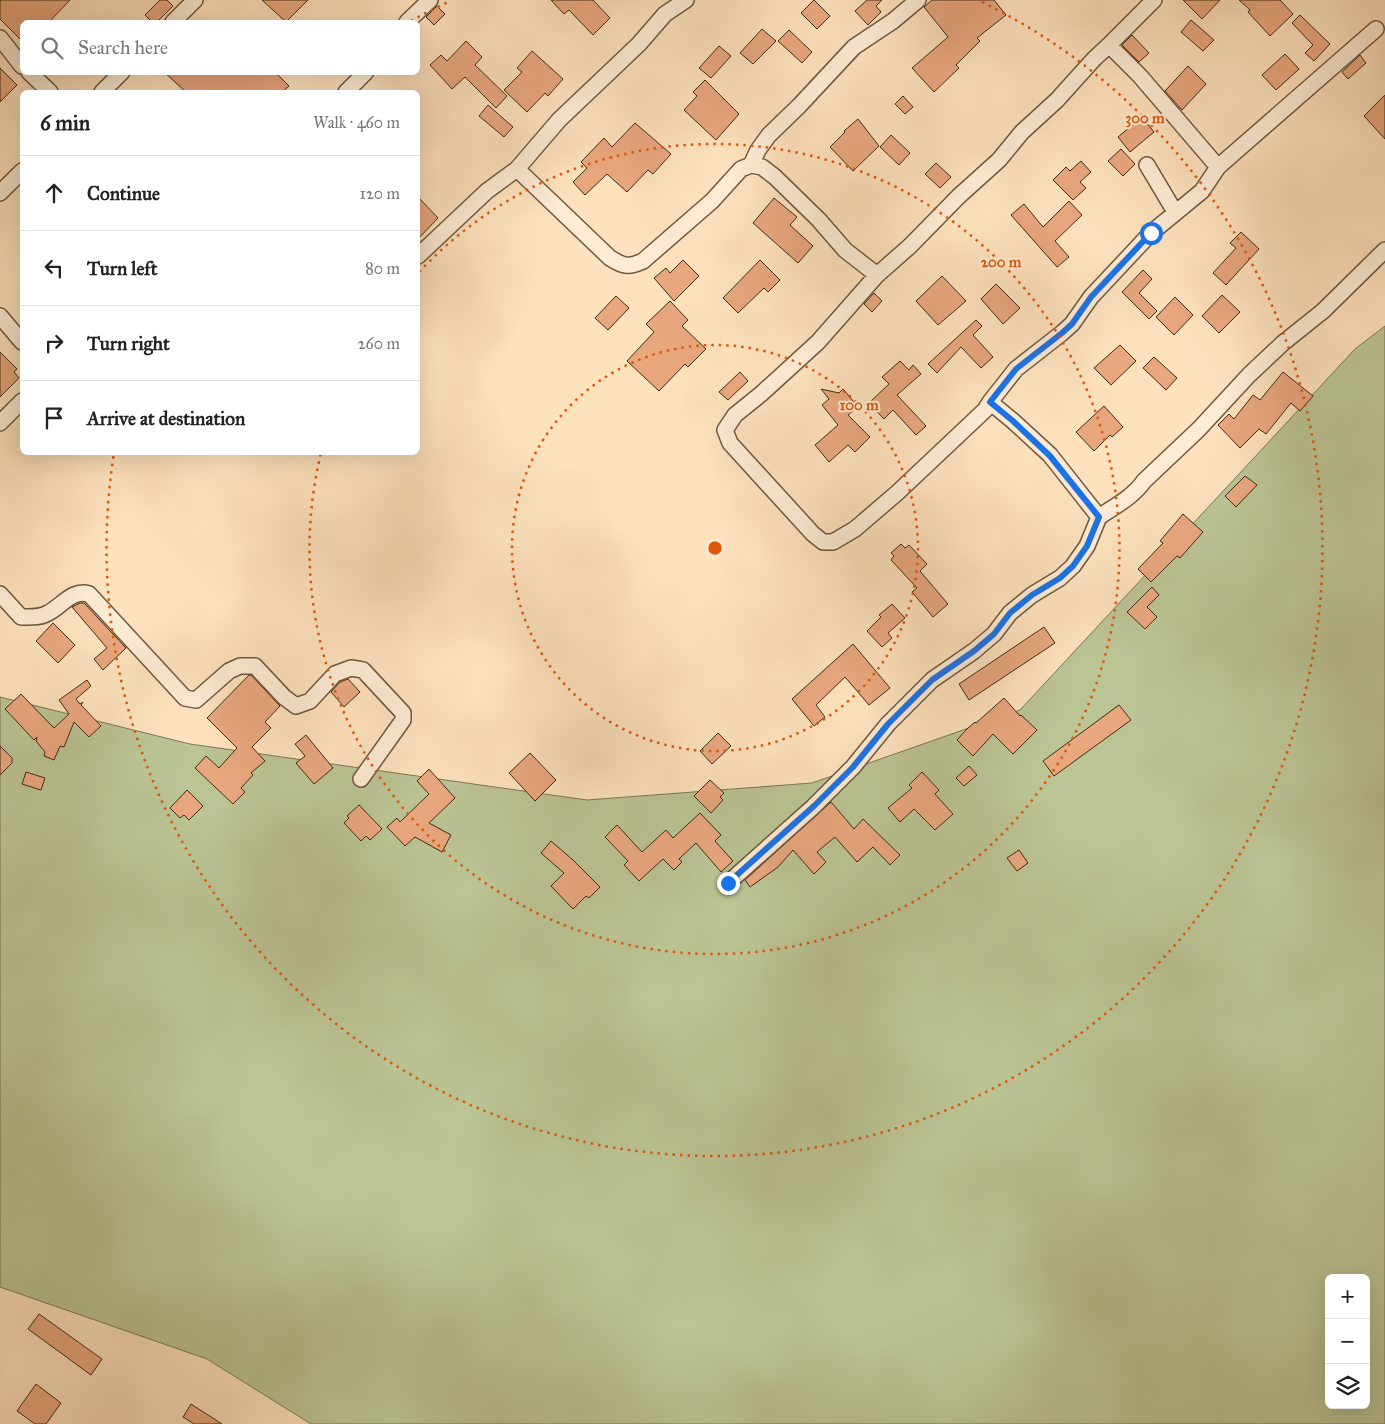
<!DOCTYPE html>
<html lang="en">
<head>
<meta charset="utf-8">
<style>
  :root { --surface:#fff; --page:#f6f6f6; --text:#222; --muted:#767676; --line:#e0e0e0 }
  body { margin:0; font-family:"IM FELL Great Primer",serif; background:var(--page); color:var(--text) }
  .controls { position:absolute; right:15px; bottom:15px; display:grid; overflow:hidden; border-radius:8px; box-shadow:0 5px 20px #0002 }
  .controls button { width:45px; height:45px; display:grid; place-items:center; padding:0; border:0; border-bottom:1px solid var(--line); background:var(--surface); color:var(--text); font:25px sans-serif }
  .stop { position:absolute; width:15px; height:15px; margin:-11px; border:4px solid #1a73e8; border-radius:50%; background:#fff }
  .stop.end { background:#1a73e8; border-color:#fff; box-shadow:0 1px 5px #0008 }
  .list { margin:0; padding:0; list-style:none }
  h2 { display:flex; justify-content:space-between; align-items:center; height:65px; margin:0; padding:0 20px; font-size:21px }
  h2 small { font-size:16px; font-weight:400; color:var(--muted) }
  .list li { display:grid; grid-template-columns:32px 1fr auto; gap:15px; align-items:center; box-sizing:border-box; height:75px; padding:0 20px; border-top:1px solid var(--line) }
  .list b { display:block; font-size:19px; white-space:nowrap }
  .list em { font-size:16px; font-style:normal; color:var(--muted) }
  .icon { flex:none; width:28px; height:28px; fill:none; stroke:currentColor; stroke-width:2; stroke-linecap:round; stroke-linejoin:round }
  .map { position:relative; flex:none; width:1385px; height:1424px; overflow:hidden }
  .search { position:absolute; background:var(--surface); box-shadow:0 5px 20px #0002; left:20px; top:20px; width:400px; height:55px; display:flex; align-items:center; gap:12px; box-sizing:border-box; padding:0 18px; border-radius:8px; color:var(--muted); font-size:19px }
  .panel { position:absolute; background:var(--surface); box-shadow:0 5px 20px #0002; left:20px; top:90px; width:400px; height:365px; border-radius:8px }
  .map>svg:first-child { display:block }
  .green { fill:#bbc495; stroke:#7d7754; fill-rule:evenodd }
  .building { fill:#e9a77e; stroke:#3f2a13 }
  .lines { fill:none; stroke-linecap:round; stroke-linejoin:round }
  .minor-casing { stroke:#6f583e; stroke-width:18 }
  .minor { stroke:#feecd5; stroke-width:15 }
  .route { stroke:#1a73e8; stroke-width:6 }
  .ring { fill:none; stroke:#e0570c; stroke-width:2.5; stroke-dasharray:2.5 5 }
  .centre { fill:#e0570c; stroke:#feecd5; stroke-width:2.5 }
  .ring-label { font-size:15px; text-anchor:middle; font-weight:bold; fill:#e0570c; stroke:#feecd5; stroke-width:4; stroke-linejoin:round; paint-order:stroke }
</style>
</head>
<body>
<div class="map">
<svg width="1385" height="1424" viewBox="0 0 1385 1424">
  <rect width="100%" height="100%" fill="#fee2be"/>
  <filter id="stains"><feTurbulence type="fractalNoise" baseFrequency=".004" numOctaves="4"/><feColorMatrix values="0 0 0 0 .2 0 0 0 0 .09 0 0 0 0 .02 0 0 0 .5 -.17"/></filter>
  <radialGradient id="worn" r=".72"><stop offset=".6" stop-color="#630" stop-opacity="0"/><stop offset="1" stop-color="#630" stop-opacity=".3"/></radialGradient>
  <!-- green -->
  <path class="green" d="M1385,326V1424H311L207,1359L0,1287V697L190,744L587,800L812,783L1020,710L1355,349ZM1329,1278H1366V1405H1329Z"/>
  <!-- building -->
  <path class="building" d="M0,0H70L49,22H22V41L0,19Z
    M160,0H167L173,6L157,22H152L145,15Z
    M262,0H308L286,22Z
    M551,0H593L610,18L593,35L569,10L564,14Z
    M814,0L830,16L817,29L801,13Z
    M867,0H882L876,6L881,12L868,25L855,11Z
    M932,0H994L1006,15L977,38L980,41L956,65L959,68L934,92L912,68L948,37L924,7Z
    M1183,0H1220L1202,19Z
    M1239,0H1280L1293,14L1270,36L1248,12L1250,10Z
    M437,6L445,14L434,25L426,17Z
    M1300,15L1330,44L1314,61L1305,53L1313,45L1292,23Z
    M1191,20L1214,40L1203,51L1181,32Z
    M762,29L776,41L753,64L740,53Z
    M789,30L812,52L802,63L778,41Z
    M1132,35L1149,53L1139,62L1122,45Z
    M466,41L482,57L475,65L507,96L496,108L465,77L452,89L430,65L441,55L447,61Z
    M719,46L731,56L711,78L699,68Z
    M532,51L563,79L548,96L545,93L527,112L504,90L522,72L517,68Z
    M1285,54L1299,69L1276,90L1262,75Z
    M1360,55L1366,63L1348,79L1342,72Z
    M1188,66L1206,84L1182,110L1165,91Z
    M0,68L17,85L0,102Z
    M164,72H275L289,86L282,92H186Z
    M705,80L739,114L716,140L684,110L697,96L693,92Z
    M1385,95V139L1364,116Z
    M903,96L913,107L905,114L895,104Z
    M488,105L513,127L504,137L479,116Z
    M1142,117L1154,132L1130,152L1118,137Z
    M858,119L879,146L853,171L830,147L845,132L844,131Z
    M635,123L671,154L653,174L648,170L627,192L607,174L585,195L573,182L587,168L581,162L604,138L612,147Z
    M891,135L910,153L899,165L880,147Z
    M1121,149L1135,164L1123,176L1108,161Z
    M1081,161L1091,172L1080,182L1086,188L1073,200L1053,180L1066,167L1070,171Z
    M936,163L951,177L940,188L925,174Z
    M418,197L438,218L418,239Z
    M774,198L797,217L790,225L813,246L798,263L753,223Z
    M1069,201L1082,215L1055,241L1069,257L1057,267L1011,215L1024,204L1043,227Z
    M1241,232L1259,249L1226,285L1213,273L1236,248L1230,243Z
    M683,260L699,276L674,301L654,278L666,268L670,273Z
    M760,260L780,280L768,292L764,288L738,313L723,298Z
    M1143,270L1152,279L1139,293L1157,311L1149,319L1122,292Z
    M942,276L966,301L938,325L916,301Z
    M996,284L1020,308L1003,324L981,299Z
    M874,293L882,301L872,312L864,304Z
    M1222,295L1240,312L1219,333L1202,316Z
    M616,296L629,308L608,330L595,318Z
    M1175,297L1193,315L1174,335L1156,317Z
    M670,301L688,320L682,326L706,349L688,367L685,364L659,391L627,361L654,332L646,324Z
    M976,320L982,326L973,335L993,357L981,368L961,347L937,373L928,364Z
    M1120,345L1136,361L1111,385L1094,368Z
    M0,352L17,369L14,372L19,378L0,397Z
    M1154,357L1177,378L1166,390L1143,368Z
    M900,361L909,370L913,365L921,374L897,395L926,426L916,435L893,410L884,419L869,403L889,384L882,377Z
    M740,372L748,381L728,400L719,392Z
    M1283,372L1313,396L1300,411L1291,403L1266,434L1259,429L1240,448L1218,425L1229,414L1234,419L1253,395L1260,400Z
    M821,389L839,393L843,389L858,407L848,415L870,437L855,452L848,445L829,462L815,445L838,425L822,405L829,399Z
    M1104,406L1123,427L1112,437L1110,435L1094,451L1076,432Z
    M1245,476L1257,485L1236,507L1225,496Z
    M1183,514L1203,532L1180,558L1177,556L1151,582L1138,569L1163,543L1160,541Z
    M901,544L905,548L909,545L927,564L920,571L948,604L933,617L912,592L917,588L891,560L894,556L891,553Z
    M1152,587L1159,595L1147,607L1157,617L1145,629L1127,612Z
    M80,603H84L126,648L103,670L94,659L107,648L72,607Z
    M892,604L905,618L888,633L892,638L882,647L867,631L881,617L879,615Z
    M53,623L75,645L58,663L36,641Z
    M1044,627L1055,643L969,700L959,684Z
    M853,644L890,688L869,705L845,677L816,705L825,717L814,726L792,699Z
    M249,675H251L280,706L265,722L271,728L252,747L265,761L251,773L253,775L241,788L245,792L233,804L195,768L206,756L219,768L237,748L207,718Z
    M348,679L360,692L344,707L331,692L340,682Z
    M87,680L91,686L76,699L80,704L83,702L81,705L101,726L89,737L74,722L64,747L60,746L54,760L44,756L45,752L36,741L37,737L34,740L5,709L21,694L54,728L69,714L59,700Z
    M1004,698L1020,716L1021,715L1037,730L1013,754L993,734L973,756L957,740L967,729L975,722L976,723Z
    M1119,705L1131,720L1054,776L1043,761Z
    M718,733L731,746L712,764L700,751Z
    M306,735L333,768L314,784L296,763L305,756L295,744Z
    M0,746L12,758V763L0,775Z
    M530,753L556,780L535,801L509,773Z
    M969,766L977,775L964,786L956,778Z
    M429,769L455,798L429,823L451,835L442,852L415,837L405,846L387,827L397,818L400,822L429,794L417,781Z
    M26,772L45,778L41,790L22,784Z
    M922,772L939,790L935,794L953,814L935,830L914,809L900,822L888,808L912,788L909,785Z
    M710,780L724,793L720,797L723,800L711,813L694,796Z
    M187,790L203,806L189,820L184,815L180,818L170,808Z
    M831,802L854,829L863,819L900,855L890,865L873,847L857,862L835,837L817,852L826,862L814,874L793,850L778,867L750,887L745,880Z
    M359,805L382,829L370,840L366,836L361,841L344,823L349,818L347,816Z
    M700,813L721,835L715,841L733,861L721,872L696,843L679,859L682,862L674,870L663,859L639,881L624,865L628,861L605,837L617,825L642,852L666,830L673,838Z
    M551,841L573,860L600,887L589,898L586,896L573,909L551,886L564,873L541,853Z
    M1019,850L1028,863L1017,871L1007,858Z
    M39,1314L102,1359L91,1375L28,1329Z
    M36,1384L61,1403L46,1424H35L17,1411Z
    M191,1404L222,1424H194L183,1417Z"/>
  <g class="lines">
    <!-- minor casing -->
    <g class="minor-casing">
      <path id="minor" d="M173,22L195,0
        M407,22L430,0
        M0,38L22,66
        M1109,45L1154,0
        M29,72L50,92
        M102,92L122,72
        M346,92L366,72
        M751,165L758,150L769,135L799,106L854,47L893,21L918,0
        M1147,165L1175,212
        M1218,167L1140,76L1109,45L1094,59L1057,100L1022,132L999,160L959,196L910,246L877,275L818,342L761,394L735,415L725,430L730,443L813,534L823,542H833L855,529L897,493L985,410L990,402L1013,421L1050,455L1099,517C1115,506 1133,497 1144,481L1199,429L1249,375L1283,343L1323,311L1385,250
        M517,169L610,258C623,266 628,268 643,261L712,201L741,169L751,165L762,167L775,177L819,220L845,250L877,275
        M0,193L22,171
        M418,256L487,191L517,169L559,120L639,44L665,14L686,0
        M0,316L22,342
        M990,402L1016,369L1062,333L1072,324L1091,297L1151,233L1202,191L1218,167L1376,29
        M0,423L22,401
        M0,594L21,617C30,617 40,618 48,613C62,606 72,589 89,594L185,698L196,700L229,671L240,666H255L284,697L296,706L310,701L335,674L351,668L363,670L403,713V720L361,779
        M728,883L813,807L853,767L888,724L932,680L974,651L994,634L1010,613L1032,595L1060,578L1073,566L1087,546L1099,517"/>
    </g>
    <!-- minor -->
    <use href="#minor" class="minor"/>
  </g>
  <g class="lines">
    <!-- route -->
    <path class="route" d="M728,883L814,806L853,767L888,724L932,680L974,651L994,634L1010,613L1032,595L1060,578L1073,566L1087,546L1099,517L1050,456L1013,421L990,402L1016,369L1062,333L1072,324L1091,297L1151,233"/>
  </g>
  <!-- distance rings -->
  <g class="ring">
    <circle cx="715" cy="548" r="203"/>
    <path d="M419 272A405 405 0 1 1 321 453"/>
    <path d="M411 21A608 608 0 0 1 448 2M982 2A608 608 0 1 1 114 453"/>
  </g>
  <circle cx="715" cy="548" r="8" class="centre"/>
  <g class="ring-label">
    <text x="1145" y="123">300 m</text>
    <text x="1001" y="267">200 m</text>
    <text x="859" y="410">100 m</text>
  </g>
  <rect width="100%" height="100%" filter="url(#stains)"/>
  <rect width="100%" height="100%" fill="url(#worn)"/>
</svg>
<div class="controls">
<button>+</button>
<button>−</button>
<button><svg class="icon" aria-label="layers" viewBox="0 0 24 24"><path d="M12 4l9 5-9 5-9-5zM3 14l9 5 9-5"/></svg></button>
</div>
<div class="stop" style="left:1151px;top:233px"></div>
<div class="stop end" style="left:728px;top:883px"></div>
<div class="search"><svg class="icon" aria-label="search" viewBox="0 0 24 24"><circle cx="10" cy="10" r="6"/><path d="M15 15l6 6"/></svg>Search here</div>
<section class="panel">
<h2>6 min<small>Walk · 460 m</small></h2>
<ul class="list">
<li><svg class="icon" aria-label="ahead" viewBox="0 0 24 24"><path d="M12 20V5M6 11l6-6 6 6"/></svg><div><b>Continue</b></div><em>120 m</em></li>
<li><svg class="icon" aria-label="left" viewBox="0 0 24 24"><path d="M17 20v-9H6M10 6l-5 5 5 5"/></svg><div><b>Turn left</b></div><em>80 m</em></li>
<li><svg class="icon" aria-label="right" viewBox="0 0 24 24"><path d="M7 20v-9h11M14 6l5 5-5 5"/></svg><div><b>Turn right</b></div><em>260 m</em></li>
<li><svg class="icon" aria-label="arrive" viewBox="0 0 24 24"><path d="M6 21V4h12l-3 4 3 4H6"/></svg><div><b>Arrive at destination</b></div></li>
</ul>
</section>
</div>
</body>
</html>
